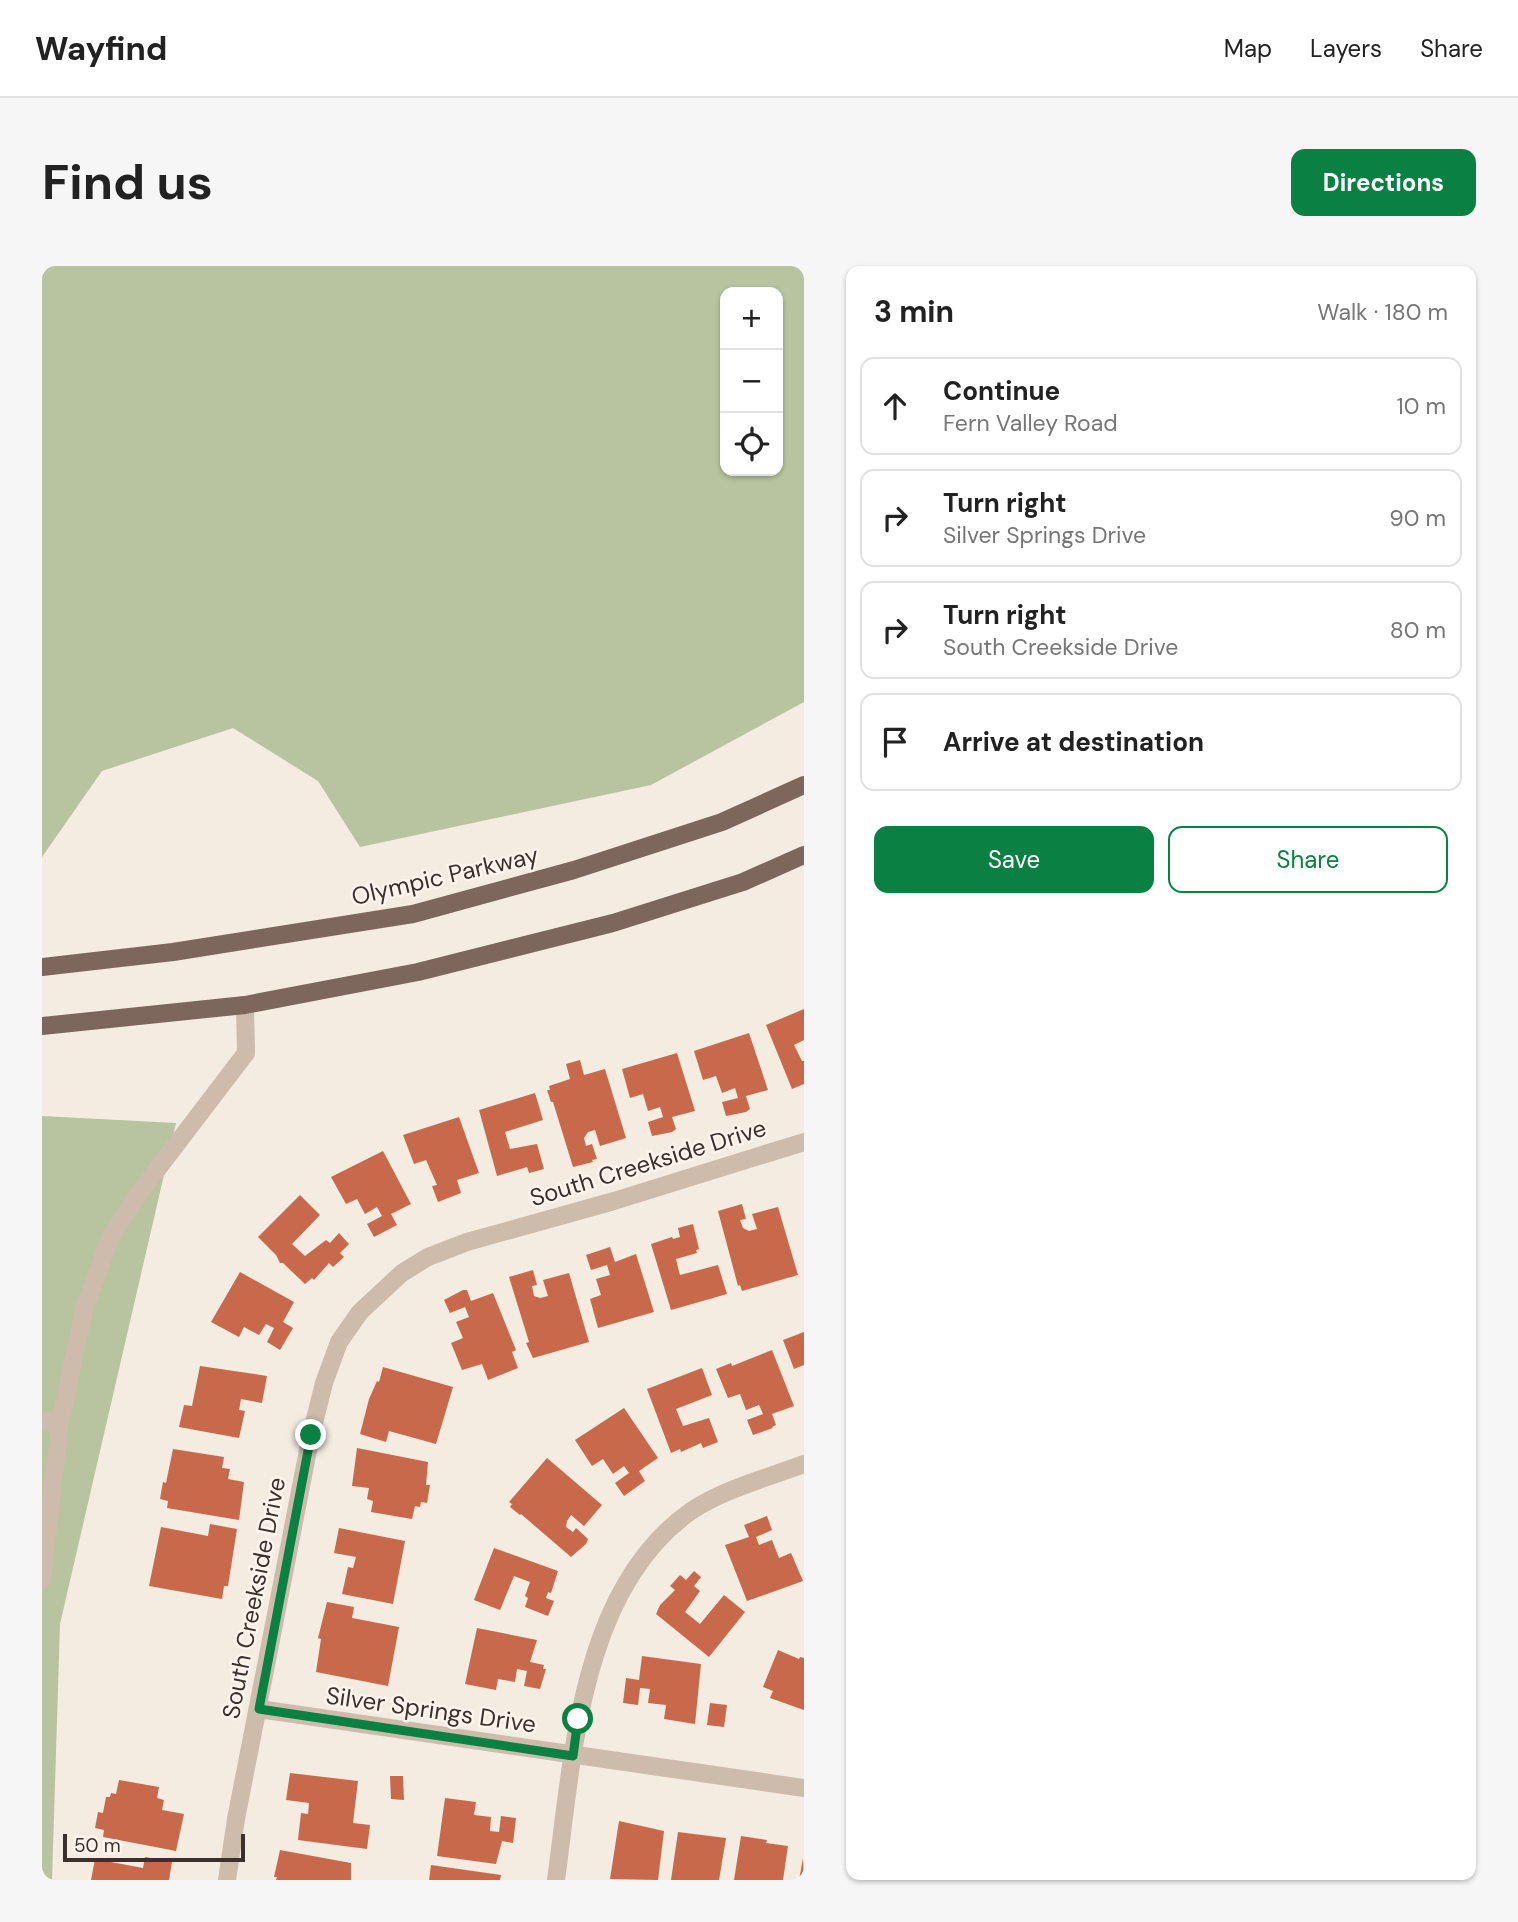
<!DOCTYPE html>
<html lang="en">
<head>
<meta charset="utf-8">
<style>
  :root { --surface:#fff; --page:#f6f6f6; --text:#222; --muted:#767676; --line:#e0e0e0; --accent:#0b8043 }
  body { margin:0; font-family:"DM Sans",sans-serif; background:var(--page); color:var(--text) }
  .controls { position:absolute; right:21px; top:21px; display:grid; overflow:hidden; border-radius:14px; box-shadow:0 2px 5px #0004 }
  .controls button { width:63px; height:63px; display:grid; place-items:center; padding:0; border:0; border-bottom:2px solid var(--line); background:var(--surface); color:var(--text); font:35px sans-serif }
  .scale { position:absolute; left:21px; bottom:18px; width:182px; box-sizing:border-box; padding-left:7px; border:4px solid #3b302b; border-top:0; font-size:19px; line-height:24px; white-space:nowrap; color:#3b302b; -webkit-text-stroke:5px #fbf5ee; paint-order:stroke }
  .stop { position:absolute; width:21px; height:21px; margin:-16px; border:5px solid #0b8043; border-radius:50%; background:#fff }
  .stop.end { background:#0b8043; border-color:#fff; box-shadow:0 2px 7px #0008 }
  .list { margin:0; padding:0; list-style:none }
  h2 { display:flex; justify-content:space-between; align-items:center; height:91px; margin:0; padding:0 28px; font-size:30px }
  h2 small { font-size:23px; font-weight:400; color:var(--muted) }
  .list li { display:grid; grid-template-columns:46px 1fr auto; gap:21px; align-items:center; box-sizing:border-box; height:98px; margin:0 14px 14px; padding:0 14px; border:2px solid var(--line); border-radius:14px }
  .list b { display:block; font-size:26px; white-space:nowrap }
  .list p { margin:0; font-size:23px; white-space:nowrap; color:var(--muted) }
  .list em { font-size:23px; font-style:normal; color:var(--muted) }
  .actions { display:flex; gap:14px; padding:21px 28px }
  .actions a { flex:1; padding:16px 0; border:2px solid var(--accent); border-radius:14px; text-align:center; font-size:24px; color:var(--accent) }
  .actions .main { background:var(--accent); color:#fff }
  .icon { flex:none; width:38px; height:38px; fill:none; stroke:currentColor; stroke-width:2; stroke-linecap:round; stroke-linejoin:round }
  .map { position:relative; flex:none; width:762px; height:1614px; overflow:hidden; border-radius:14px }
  header { display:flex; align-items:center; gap:42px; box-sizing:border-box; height:98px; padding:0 35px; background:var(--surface); border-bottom:2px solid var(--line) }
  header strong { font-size:33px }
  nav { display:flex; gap:38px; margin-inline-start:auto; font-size:24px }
  .intro { display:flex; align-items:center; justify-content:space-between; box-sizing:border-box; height:168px; padding:0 42px }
  h1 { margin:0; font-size:49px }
  .button { padding:18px 32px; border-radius:14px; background:var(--accent); color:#fff; font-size:24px; font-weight:700 }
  main { display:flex; gap:42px; padding:0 42px }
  aside { flex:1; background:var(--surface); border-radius:14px; box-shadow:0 2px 5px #0004 }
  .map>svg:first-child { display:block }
  .green { fill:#b8c4a0; fill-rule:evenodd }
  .building { fill:#c8694b }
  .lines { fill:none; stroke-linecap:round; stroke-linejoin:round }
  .minor { stroke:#cdbbac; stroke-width:18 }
  .major { stroke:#7d675c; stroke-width:18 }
  .route { stroke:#0b8043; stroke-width:9 }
  .labels { text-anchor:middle; stroke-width:5; stroke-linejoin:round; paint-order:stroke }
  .street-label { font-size:24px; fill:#3b302b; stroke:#fbf5ee }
</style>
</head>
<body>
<header>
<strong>Wayfind</strong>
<nav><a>Map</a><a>Layers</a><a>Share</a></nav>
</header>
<div class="intro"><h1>Find us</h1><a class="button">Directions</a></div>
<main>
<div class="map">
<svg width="762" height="1614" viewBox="0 0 762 1614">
  <rect width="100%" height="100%" fill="#f4ebe1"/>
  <!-- green -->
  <path class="green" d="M0,0H762V436L609,519L318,581L276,515L191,462L60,505L0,591ZM736,26V205H683V26Z
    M0,850L134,857L18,1358L10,1614H0Z"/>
  <!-- building -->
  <path class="building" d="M762,743V774L752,779L760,795H762V818L750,823L724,759Z
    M707,767L726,824L704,830L708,843L704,846L684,850L680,836L696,832L693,822L680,827L674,810L661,814L652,785Z
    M635,787L653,845L630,851L634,863L630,866L610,870L606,856L621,851L618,841L606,845L601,828L588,832L580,803Z
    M538,794L542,809L563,803L584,872L558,880L553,864L546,866L542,872L544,880L550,878L555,893L550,894L551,896L531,901L511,836H509L505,824H508L507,820L528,813L524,798Z
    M493,827L501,854L463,866L468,883L495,878L502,903L487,907L485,901L455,910L437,844Z
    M417,851L437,907L415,914L419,927L396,936L390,920L395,919L384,894L372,898L361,869Z
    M341,885L369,938L349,948L355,959L332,971L325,958L340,950L335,941L323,948L315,933L304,938L289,911Z
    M258,929L278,949L250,978L263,990L284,974L288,977L297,967L307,978L298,987L302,991L291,1001L287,997L272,1014L270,1012L263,1018L241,997H238L234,989L216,971Z
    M700,938L704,953L698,954L701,962L707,965L715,963L710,948L736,941L756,1009L700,1025L698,1019L696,1020L676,945Z
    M651,958L657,983L654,984L655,987L634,993L638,1009L676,999L685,1028L629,1044L609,978L630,971L631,973L638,971L636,962Z
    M568,981L573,996L594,988L612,1046L556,1062L548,1033L559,1029L554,1013L568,1009L565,999L549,1004L544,989Z
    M491,1004L495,1019L490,1020L492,1030L498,1032L506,1030L501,1014L527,1007L547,1076L491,1092L484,1077L487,1076L467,1011Z
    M198,1006L252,1036L241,1056L251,1062L238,1084L225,1076L232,1062L224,1058L217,1069L202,1061L197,1071L169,1056Z
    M421,1024H425L429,1035L451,1027L474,1084L470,1086L476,1102L446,1114L440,1098L420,1104L409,1077L421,1072L414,1056L427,1051L423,1041L408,1047L402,1034Z
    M762,1066V1099L752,1103L741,1074Z
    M730,1084L752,1140L730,1148L734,1159L730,1161L731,1162L711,1169L705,1154L721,1148L717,1139L704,1144L698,1128L686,1132L674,1103L689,1097L690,1100Z
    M158,1100L225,1110L220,1137L199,1133L197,1144L203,1145L197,1172L137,1161L142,1139L150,1140Z
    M341,1101L411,1121L394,1178L347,1165L344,1176L318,1168L327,1133L335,1115L337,1116Z
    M660,1102L670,1129L634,1143L641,1160L667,1152L676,1176L661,1182L659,1177L639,1186L638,1183L629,1187L605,1123Z
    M582,1142L616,1192L597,1205L603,1215L582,1230L573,1217L587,1207L582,1200L571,1208L561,1193L550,1200L533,1174Z
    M315,1182L386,1196L384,1219H388L385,1237L379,1236L378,1241L373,1240L370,1253L329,1246L331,1235L325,1233L327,1222L310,1220Z
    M131,1183L182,1191L180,1202L188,1203L186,1213L202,1216L197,1254L125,1242L126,1235L118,1233L121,1216L124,1217Z
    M505,1192L560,1239L542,1260L529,1249L525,1255L524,1261L531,1266L534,1262L546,1273L544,1278L529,1291L479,1248L478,1249L468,1241L470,1238L467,1236Z
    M725,1250L730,1264L714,1271L717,1279L730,1274L737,1292L749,1287L761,1315L705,1335L683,1279L707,1271L702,1259Z
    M168,1258L195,1263L186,1320H182L180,1333L107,1320L119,1261L166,1270Z
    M297,1262L363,1275L351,1338L300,1328L306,1301L311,1302L314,1291L292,1287Z
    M452,1282L516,1305L509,1327L506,1326L504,1332L512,1335L506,1350L483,1341L486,1332L483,1330L488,1316L472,1310L458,1344L432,1334Z
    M652,1305L659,1311L652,1320L658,1325L643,1346L658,1358L682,1329L703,1346L667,1391L614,1348L618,1339L633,1324L628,1320L638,1309L644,1314Z
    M285,1336L312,1341L310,1352L357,1361L346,1420L274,1406L279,1373L276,1372Z
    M435,1362L495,1374L488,1396L502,1399L501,1403H504L498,1423L482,1420L485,1405L475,1403L473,1416L456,1413L454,1424L423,1418Z
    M736,1384L757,1393L758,1391L762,1392V1444L728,1432L731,1425L721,1421Z
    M600,1390L659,1398L653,1458L622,1453L624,1439L606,1437L608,1423L598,1422L596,1439L581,1437L584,1412L597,1414Z
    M668,1437L685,1439L682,1461L665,1459Z
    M248,1507L316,1515L311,1557L328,1559L325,1583L256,1574L259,1547L266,1548L267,1537L244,1534Z
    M348,1510H361L362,1534L349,1533Z
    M77,1514L117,1521L115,1532L122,1534L120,1544L142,1548L134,1585L61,1571L62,1564L53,1562L56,1546L61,1547L64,1531H68L69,1527L74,1528Z
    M403,1532L434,1536L432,1549L449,1551L448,1565L457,1566L459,1550L474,1552L471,1577L460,1575L454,1598L395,1590Z
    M577,1555L622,1565L616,1614L568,1613Z
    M636,1566L684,1572L677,1614H629Z
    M699,1570L725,1574L724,1577L746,1580L741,1614H692Z
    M238,1584L309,1597V1614H234L235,1611H232Z
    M103,1591L130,1596L127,1614H49L53,1593L101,1602Z
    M761,1592L762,1614H757Z
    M389,1599L459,1609L458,1614H387Z"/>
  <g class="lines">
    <!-- minor -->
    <path class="minor" d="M0,1155L18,1157
      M0,1314L18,1157L43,1040L69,970L98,926L204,787L203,739
      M217,1443L762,1522
      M185,1614L194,1553L269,1169L282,1117L297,1076L318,1046L360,1007L386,991L425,976L572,935L762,876
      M514,1614C531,1491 538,1323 649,1245C682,1223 725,1212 762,1198"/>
    <!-- major -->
    <path class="major" d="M0,701L131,686L371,648L532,604L680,556L762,519
      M0,760L203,739L376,706L571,657L701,616L762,589"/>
  </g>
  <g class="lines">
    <!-- route -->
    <path class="route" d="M269,1169L217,1443L531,1490L536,1453"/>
  </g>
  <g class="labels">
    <!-- street labels -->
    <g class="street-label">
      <text transform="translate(403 610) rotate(-13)" y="8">Olympic Parkway</text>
      <text transform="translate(606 897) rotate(-17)" y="8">South Creekside Drive</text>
      <text transform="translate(212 1332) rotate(-79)" y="8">South Creekside Drive</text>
      <text transform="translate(389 1444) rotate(8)" y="8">Silver Springs Drive</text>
    </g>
  </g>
</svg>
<div class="controls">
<button>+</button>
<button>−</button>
<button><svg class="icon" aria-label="locate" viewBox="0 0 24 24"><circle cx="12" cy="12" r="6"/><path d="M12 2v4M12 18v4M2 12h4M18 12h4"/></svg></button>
</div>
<div class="scale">50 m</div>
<div class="stop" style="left:536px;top:1453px"></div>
<div class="stop end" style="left:269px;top:1169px"></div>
</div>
<aside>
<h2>3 min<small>Walk · 180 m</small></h2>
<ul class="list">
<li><svg class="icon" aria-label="ahead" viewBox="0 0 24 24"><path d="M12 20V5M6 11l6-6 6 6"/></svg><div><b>Continue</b><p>Fern Valley Road</p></div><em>10 m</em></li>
<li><svg class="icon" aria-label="right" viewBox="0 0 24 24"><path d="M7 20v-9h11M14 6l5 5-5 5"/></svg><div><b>Turn right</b><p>Silver Springs Drive</p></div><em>90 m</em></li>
<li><svg class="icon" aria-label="right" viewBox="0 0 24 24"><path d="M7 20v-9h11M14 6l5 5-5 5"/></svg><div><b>Turn right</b><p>South Creekside Drive</p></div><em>80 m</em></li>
<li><svg class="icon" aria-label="arrive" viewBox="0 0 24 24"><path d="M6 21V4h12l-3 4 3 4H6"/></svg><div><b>Arrive at destination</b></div></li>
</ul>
<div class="actions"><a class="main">Save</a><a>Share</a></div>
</aside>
</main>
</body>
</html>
